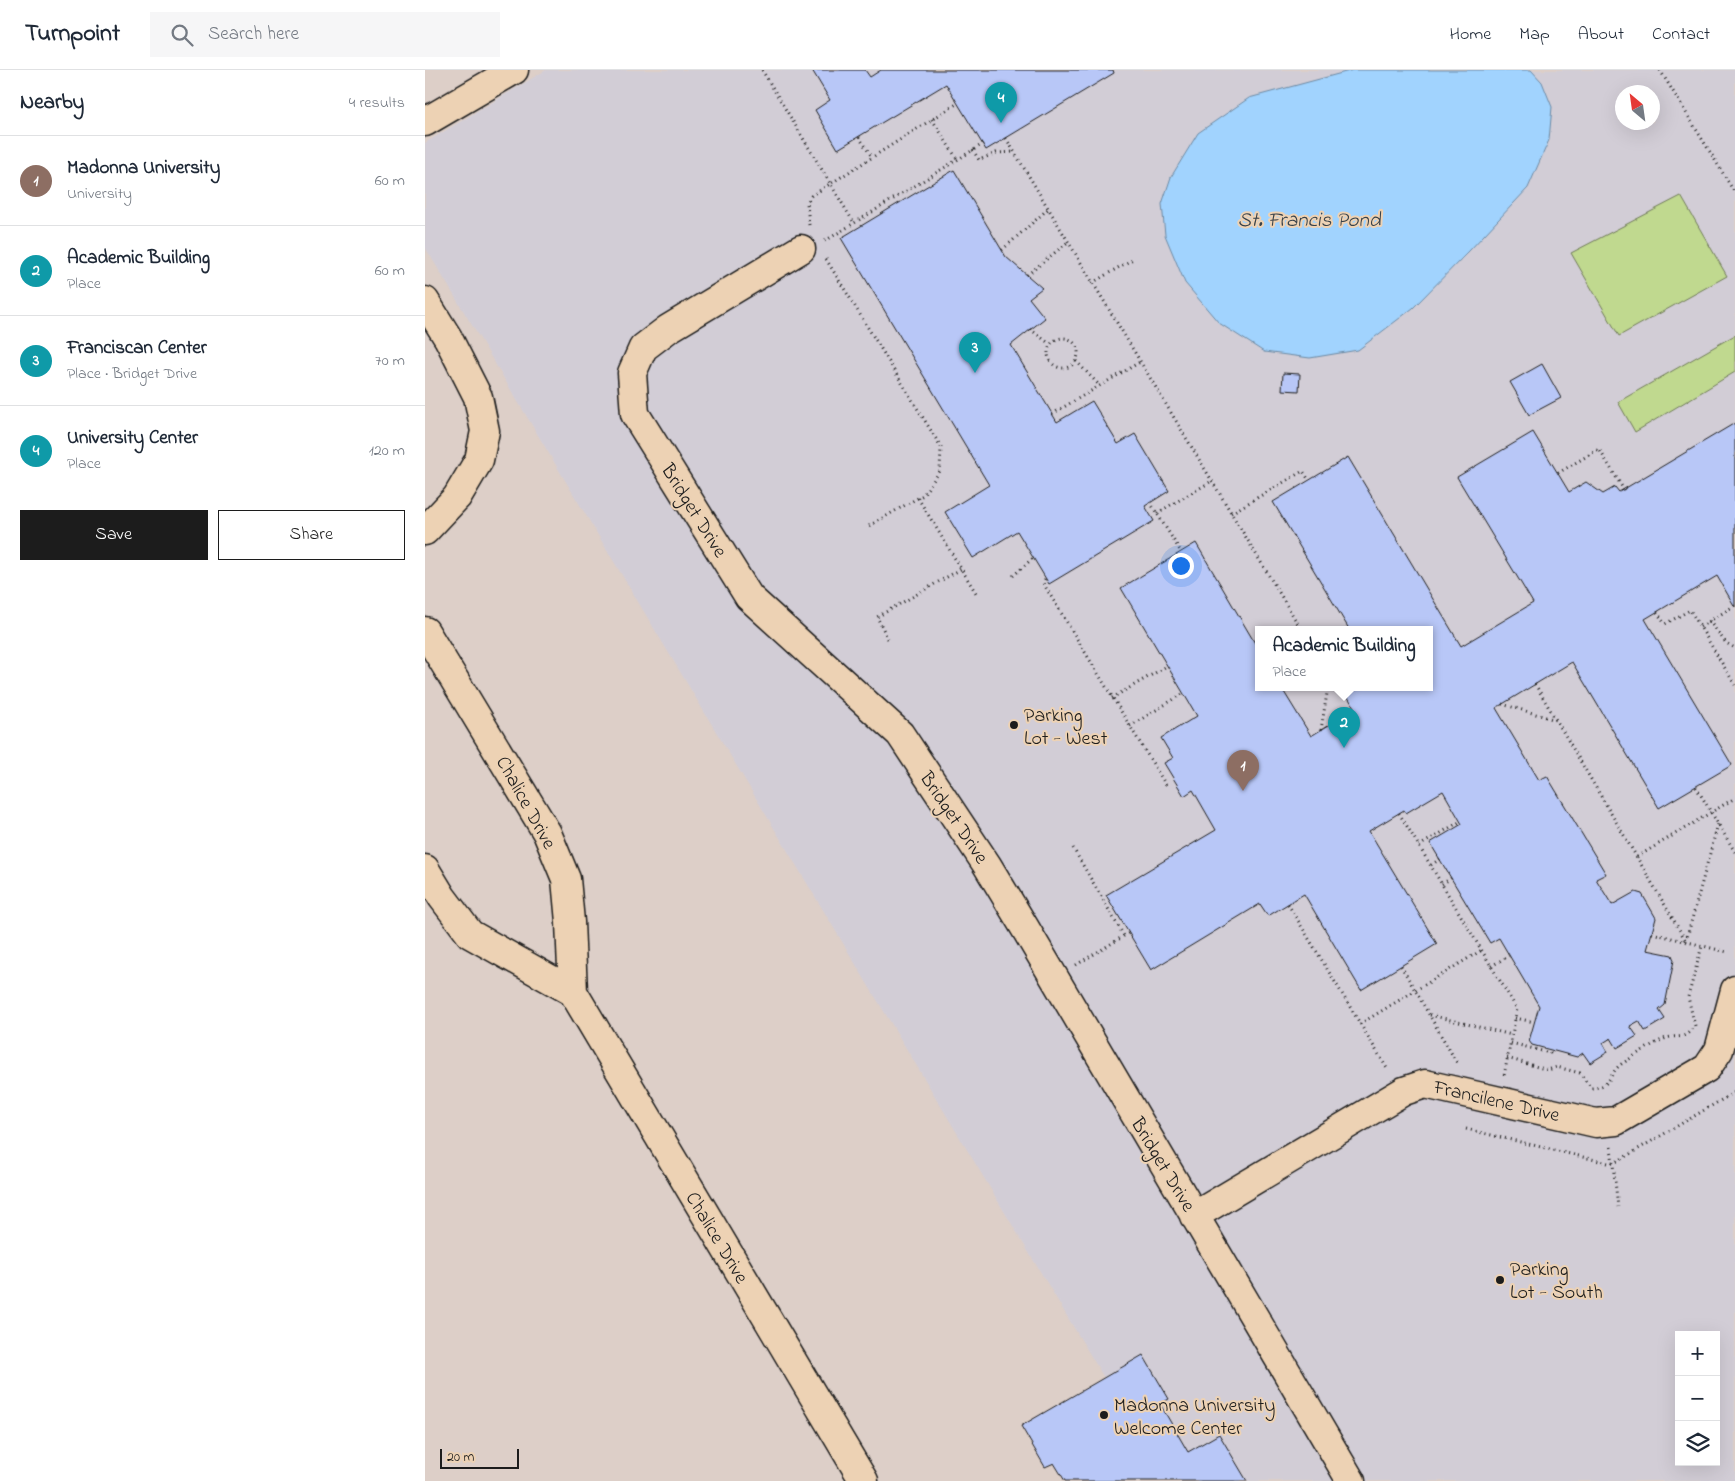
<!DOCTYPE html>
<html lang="en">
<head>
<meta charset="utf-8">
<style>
  :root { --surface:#fff; --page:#f6f6f7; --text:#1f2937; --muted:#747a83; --line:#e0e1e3; --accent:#1c1c1c }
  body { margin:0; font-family:"Indie Flower",sans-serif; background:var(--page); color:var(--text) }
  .controls { position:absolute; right:15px; bottom:15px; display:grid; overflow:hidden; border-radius:0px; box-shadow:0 5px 20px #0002 }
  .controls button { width:45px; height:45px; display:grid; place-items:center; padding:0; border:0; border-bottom:1px solid var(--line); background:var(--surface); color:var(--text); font:25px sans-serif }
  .compass { position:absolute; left:1190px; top:15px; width:45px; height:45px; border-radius:50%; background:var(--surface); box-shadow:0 5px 20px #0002; rotate:331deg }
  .scale { position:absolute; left:15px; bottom:12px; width:79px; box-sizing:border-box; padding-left:5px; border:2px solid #1c1c1c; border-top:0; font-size:14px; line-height:18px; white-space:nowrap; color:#1c1c1c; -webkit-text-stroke:4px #edd2b4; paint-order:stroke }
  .you { position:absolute; left:755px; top:495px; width:18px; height:18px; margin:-12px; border:4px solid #fff; border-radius:50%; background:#1a73e8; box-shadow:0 0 0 8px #1a73e833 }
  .badge { display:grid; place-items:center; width:32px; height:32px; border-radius:50%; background:var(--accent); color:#fff; font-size:16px; font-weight:700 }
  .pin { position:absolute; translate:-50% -41px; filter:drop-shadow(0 1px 2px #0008) }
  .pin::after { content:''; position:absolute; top:26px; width:18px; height:15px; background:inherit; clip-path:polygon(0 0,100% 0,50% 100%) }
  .popup { position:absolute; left:830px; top:556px; width:178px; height:65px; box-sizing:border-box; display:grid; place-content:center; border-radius:0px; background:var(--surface); filter:drop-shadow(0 1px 4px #0005); font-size:16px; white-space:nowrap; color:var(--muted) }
  .popup b { font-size:19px; color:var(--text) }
  .popup::after { content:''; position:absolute; left:50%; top:100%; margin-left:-10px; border:10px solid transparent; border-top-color:var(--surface) }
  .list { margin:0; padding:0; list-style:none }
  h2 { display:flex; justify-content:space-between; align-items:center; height:65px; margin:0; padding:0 20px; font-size:21px }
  h2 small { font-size:16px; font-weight:400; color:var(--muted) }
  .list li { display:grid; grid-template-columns:32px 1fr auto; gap:15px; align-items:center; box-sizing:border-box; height:90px; padding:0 20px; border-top:1px solid var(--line) }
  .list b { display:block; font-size:19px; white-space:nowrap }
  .list p { margin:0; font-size:16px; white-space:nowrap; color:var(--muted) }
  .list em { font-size:16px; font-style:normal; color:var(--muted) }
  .actions { display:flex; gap:10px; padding:15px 20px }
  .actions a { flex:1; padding:11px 0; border:1px solid var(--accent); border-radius:0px; text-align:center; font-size:18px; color:var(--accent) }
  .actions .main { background:var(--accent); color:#fff }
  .icon { flex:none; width:28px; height:28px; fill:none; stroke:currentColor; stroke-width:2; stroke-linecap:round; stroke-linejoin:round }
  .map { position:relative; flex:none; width:1310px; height:1411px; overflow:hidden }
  header { display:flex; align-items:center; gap:30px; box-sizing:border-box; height:70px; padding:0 25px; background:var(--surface); border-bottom:1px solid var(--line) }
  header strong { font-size:24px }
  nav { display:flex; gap:28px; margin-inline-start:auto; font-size:18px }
  .search { width:350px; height:45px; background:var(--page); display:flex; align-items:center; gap:12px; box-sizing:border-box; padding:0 18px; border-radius:0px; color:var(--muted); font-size:19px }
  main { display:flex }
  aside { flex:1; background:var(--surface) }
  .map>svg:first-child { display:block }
  .built { fill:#d2cdd6; fill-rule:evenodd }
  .green { fill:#c0d98f; stroke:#6e7a56 }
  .water { fill:#a1d3fe; stroke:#6c8aa4 }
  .building { fill:#b8c7f7; stroke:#1c1c1c }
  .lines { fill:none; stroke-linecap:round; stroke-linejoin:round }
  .street-casing { stroke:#1c1c1c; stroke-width:31 }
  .path { stroke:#1c1c1c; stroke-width:3; stroke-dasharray:1 4; stroke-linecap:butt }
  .street { stroke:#edd2b4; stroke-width:28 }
  .poi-dot { fill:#1c1c1c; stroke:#edd2b4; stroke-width:2 }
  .labels { text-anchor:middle; stroke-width:4; stroke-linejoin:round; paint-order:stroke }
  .street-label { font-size:20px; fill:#1c1c1c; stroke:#edd2b4 }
  .poi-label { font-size:20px; fill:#1c1c1c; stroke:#edd2b4; text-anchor:start }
  .water-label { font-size:21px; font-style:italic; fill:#374149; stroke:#edd2b4 }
</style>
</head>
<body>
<header>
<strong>Turnpoint</strong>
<div class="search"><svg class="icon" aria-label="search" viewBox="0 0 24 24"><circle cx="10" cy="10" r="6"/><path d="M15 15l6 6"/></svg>Search here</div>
<nav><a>Home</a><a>Map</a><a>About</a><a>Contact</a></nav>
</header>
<main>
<aside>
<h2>Nearby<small>4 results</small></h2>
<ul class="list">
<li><span class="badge" style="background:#8d6e63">1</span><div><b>Madonna University</b><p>University</p></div><em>60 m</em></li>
<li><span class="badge" style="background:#0f9aa8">2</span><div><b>Academic Building</b><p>Place</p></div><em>60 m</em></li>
<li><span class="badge" style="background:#0f9aa8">3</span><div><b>Franciscan Center</b><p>Place · Bridget Drive</p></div><em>70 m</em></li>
<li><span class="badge" style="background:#0f9aa8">4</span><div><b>University Center</b><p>Place</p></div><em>120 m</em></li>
</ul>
<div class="actions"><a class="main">Save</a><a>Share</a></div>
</aside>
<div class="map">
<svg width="1310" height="1411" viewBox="0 0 1310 1411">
  <rect width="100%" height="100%" fill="#ddcfc8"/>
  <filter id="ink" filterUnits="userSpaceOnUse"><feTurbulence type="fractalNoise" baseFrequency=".02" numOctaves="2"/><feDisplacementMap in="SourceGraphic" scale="10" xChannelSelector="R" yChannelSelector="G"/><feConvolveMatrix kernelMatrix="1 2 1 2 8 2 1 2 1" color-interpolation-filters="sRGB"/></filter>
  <g filter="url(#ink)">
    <!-- built -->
    <path class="built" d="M121,0H1310V1411H741L0,177V73ZM1198,22H1228V52H1198ZM834,559H1004V617H834ZM1254,1265H1291V1392H1254Z"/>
    <!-- green -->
    <path class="green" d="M1256,126L1302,206L1194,266L1146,183Z
      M1310,265V302L1210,362L1193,332Z"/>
    <!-- water -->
    <path class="water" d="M928,0H1106L1117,12L1127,37L1124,70L1103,118L1044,181L988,238L933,280L885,288L839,282L794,253L760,213L740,165L737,134L746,107L773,63L824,28Z"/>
    <!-- building -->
    <path class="building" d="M387,0H440L445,7L456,0H688L689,3L561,80L521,14L413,79L390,40L405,30Z
      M529,100L581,187L617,218L604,228L620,248L586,275L632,352L667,331L693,374L710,364L744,421L720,436L729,451L624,514L592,461L548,488L520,442L564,415L416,168Z
      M1117,294L1136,328L1104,345L1085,312Z
      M858,303L875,304L874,321L857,320Z
      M1310,353V537L1292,506L1220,549L1307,695L1234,738L1147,592L1071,638L1114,710L1122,706L1181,804L1171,809L1187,835L1210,822L1217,824L1231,848L1222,880L1247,885L1249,890L1240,935L1234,940L1240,949L1220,961L1214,951L1205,956L1212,966L1192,978L1186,968L1178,973L1183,982L1165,993L1158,983L1152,987L1107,975L1104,971L1114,936L1074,868L1065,873L1005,773L1037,754L1018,721L981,743L979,740L944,761L1012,874L936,920L879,824L843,846L835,834L726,900L681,825L791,760L768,720L759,726L739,693L748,688L736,668L772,646L696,518L771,473L834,580V617H856L886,666L930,639L917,617H1004V559H924L848,432L923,387L1036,576L1108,533L1032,407L1108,362L1144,422L1161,412L1178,424L1190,417L1194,422Z
      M718,1285L744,1329L735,1334L763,1382L794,1364L822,1411H640L629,1393L620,1397L596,1356Z"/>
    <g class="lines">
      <!-- street casing -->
      <g class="street-casing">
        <path id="street" d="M0,52L89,0
          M376,179L243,259L218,278L207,303L210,344L324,527L475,664L562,795L600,858L926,1411
          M0,231L23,268L53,327L60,361L54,390L32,427L0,461
          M0,561L122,763L141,809L145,852L148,922L439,1411
          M0,799L17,827L45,864L148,922
          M769,1146L979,1021L1000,1014L1171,1053L1191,1051L1282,998L1294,980L1310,920"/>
      </g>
      <!-- path -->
      <path class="path" d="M337,0L429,153
        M1235,0L1310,123
        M507,49L532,89
        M434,67L447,87
        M581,68L876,559
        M548,80L554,90L571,83L589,82
        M384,155L382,133L386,126L533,33
        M400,171L558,74
        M577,180L623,139
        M401,189L516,377L515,401L498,425L442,457
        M602,205L643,172
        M667,213L708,189
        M605,259L625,274
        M623 283a15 15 0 1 1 30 0a15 15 0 1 1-30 0Z
        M651,291L675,316
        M627,344L715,292
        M1133,403L1174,379L1199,420
        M493,428L551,523
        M725,432L756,482
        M732,443L787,411
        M806,443L878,401L884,410
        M588,506L608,488
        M620,509L618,513L742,717
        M1232,542L1240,554L1265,540L1310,615
        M1284,551L1301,573L1310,578
        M1275,557L1309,536
        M463,569L452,547L536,499
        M1110,614L1261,871
        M687,628L742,596
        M1077,634L1131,650
        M705,656L759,623
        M896,660L903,617
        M1271,717L1310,782
        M974,743L1092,939L1079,1006
        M994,776L1036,751
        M648,778L699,866
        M1212,787L1310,728
        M1006,795L1015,789
        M1017,814L1026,808
        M863,834L963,1000
        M1227,863L1302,882
        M1261,871L1293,754
        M651,895L704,863
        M976,896L1032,993
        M1066,896L1084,886
        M1005,945L1087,965
        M1090,948L1109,952
        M935,954L1057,880
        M1086,973L1125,983V980
        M1082,988L1123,1000L1132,997L1155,1003L1166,1018C1189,1017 1182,1003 1198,993C1211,985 1225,975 1239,969C1253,963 1256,973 1270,956L1263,927L1277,876
        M1041,1059L1183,1093L1193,1091L1310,1022
        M1186,1077L1193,1137"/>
      <!-- street -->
      <use href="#street" class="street"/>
    </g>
  </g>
  <!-- markers -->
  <g class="poi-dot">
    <circle cx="589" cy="655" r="5"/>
    <circle cx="1075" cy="1210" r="5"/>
    <circle cx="679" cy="1345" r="5"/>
  </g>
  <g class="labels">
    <!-- street labels -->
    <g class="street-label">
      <text transform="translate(270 440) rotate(58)" y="7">Bridget Drive</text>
      <text transform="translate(102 732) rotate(61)" y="7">Chalice Drive</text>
      <text transform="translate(530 747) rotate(56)" y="7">Bridget Drive</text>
      <text transform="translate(1072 1030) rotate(13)" y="7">Francilene Drive</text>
      <text transform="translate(739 1094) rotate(59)" y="7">Bridget Drive</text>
      <text transform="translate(293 1167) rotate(59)" y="7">Chalice Drive</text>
    </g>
    <!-- poi labels -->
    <g class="poi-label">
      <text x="599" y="651">Parking<tspan x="599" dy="23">Lot - West</tspan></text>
      <text x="1085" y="1205">Parking<tspan x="1085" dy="23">Lot - South</tspan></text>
      <text x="689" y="1341">Madonna University<tspan x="689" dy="23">Welcome Center</tspan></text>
    </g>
    <!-- water labels -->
    <g class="water-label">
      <text x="884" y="156">St. Francis Pond</text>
    </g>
  </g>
</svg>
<div class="controls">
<button>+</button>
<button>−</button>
<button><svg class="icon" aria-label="layers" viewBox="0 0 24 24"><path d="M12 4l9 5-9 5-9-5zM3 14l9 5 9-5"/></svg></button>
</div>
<svg class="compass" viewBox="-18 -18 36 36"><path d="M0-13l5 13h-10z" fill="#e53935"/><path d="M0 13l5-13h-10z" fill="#747a83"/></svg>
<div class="scale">20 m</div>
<div class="you"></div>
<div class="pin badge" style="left:818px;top:721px;background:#8d6e63">1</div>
<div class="pin badge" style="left:919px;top:678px;background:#0f9aa8">2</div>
<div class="popup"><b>Academic Building</b>Place</div>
<div class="pin badge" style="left:550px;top:303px;background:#0f9aa8">3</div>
<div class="pin badge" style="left:576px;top:53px;background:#0f9aa8">4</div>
</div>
</main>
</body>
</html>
